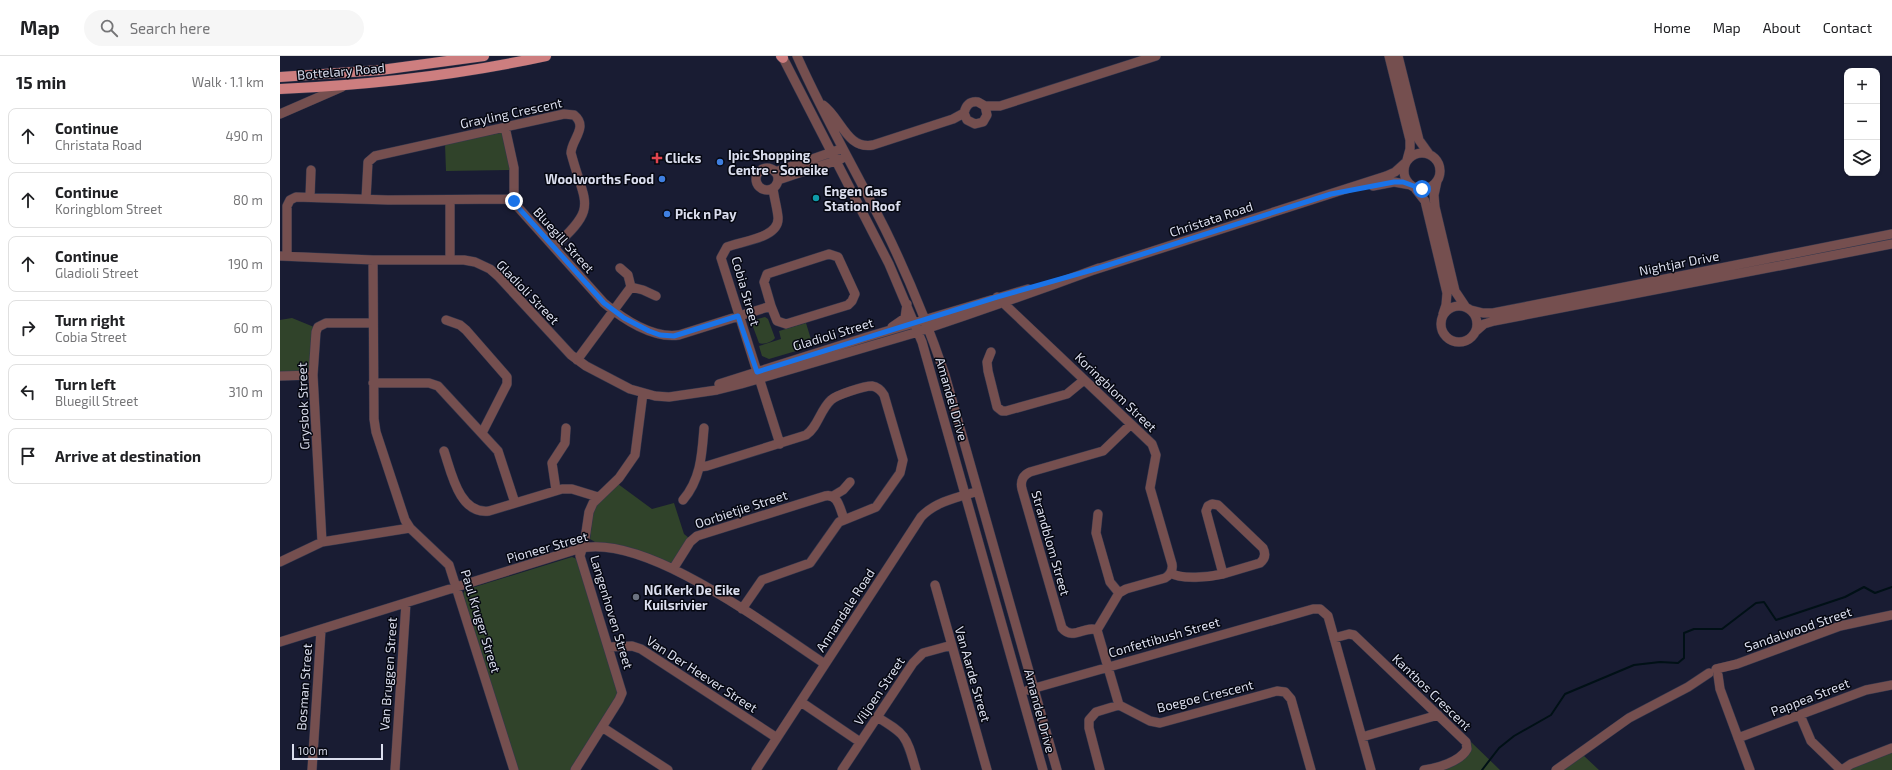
<!DOCTYPE html>
<html lang="en">
<head>
<meta charset="utf-8">
<style>
  :root { --surface:#fff; --page:#f6f6f6; --text:#202124; --muted:#757577; --line:#e0e0e0 }
  body { margin:0; font-family:"Exo 2",sans-serif; background:var(--page); color:var(--text) }
  .controls { position:absolute; right:12px; top:12px; display:grid; overflow:hidden; border-radius:8px; box-shadow:0 1px 3px #0004 }
  .controls button { width:36px; height:36px; display:grid; place-items:center; padding:0; border:0; border-bottom:1px solid var(--line); background:var(--surface); color:var(--text); font:20px sans-serif }
  .scale { position:absolute; left:12px; bottom:10px; width:91px; box-sizing:border-box; padding-left:4px; border:2px solid #dbdeee; border-top:0; font-size:11px; line-height:14px; white-space:nowrap; color:#dbdeee; -webkit-text-stroke:3px #060812; paint-order:stroke }
  .stop { position:absolute; width:12px; height:12px; margin:-9px; border:3px solid #1a73e8; border-radius:50%; background:#fff }
  .stop.end { background:#1a73e8; border-color:#fff; box-shadow:0 1px 4px #0008 }
  .list { margin:0; padding:0; list-style:none }
  h2 { display:flex; justify-content:space-between; align-items:center; height:52px; margin:0; padding:0 16px; font-size:17px }
  h2 small { font-size:13px; font-weight:400; color:var(--muted) }
  .list li { display:grid; grid-template-columns:26px 1fr auto; gap:12px; align-items:center; box-sizing:border-box; height:56px; margin:0 8px 8px; padding:0 8px; border:1px solid var(--line); border-radius:8px }
  .list b { display:block; font-size:15px; white-space:nowrap }
  .list p { margin:0; font-size:13px; white-space:nowrap; color:var(--muted) }
  .list em { font-size:13px; font-style:normal; color:var(--muted) }
  .icon { flex:none; width:22px; height:22px; fill:none; stroke:currentColor; stroke-width:2; stroke-linecap:round; stroke-linejoin:round }
  .map { position:relative; flex:none; width:1612px; height:714px; overflow:hidden }
  header { display:flex; align-items:center; gap:24px; box-sizing:border-box; height:56px; padding:0 20px; background:var(--surface); border-bottom:1px solid var(--line) }
  header strong { font-size:19px }
  nav { display:flex; gap:22px; margin-inline-start:auto; font-size:14px }
  .search { width:280px; height:36px; background:var(--page); display:flex; align-items:center; gap:10px; box-sizing:border-box; padding:0 14px; border-radius:22px; color:var(--muted); font-size:15px }
  main { display:flex }
  aside { flex:1; background:var(--surface) }
  .map>svg:first-child { display:block }
  .green { fill:#30432a }
  .lines { fill:none; stroke-linecap:round; stroke-linejoin:round }
  .stream { stroke:#001016; stroke-width:2 }
  .minor-casing { stroke:#34374d; stroke-width:10 }
  .major-casing { stroke:#34374d; stroke-width:11 }
  .minor { stroke:#754f4f; stroke-width:9 }
  .major { stroke:#cd7e7f; stroke-width:10 }
  .route { stroke:#1a73e8; stroke-width:5 }
  .health-dot { fill:#e0444e; stroke:#060812; stroke-width:1.5 }
  .shop-dot { fill:#3f7fe0; stroke:#060812; stroke-width:1.5 }
  .culture-dot { fill:#0f9aa8; stroke:#060812; stroke-width:1.5 }
  .worship-dot { fill:#6b7280; stroke:#060812; stroke-width:1.5 }
  .labels { text-anchor:middle; stroke-width:3; stroke-linejoin:round; paint-order:stroke }
  .street-label { font-size:13px; fill:#dbdeee; stroke:#060812 }
  .poi-label { font-size:13px; font-weight:bold; fill:#dbdeee; stroke:#060812; text-anchor:start }
</style>
</head>
<body>
<header>
<strong>Map</strong>
<div class="search"><svg class="icon" aria-label="search" viewBox="0 0 24 24"><circle cx="10" cy="10" r="6"/><path d="M15 15l6 6"/></svg>Search here</div>
<nav><a>Home</a><a>Map</a><a>About</a><a>Contact</a></nav>
</header>
<main>
<aside>
<h2>15 min<small>Walk · 1.1 km</small></h2>
<ul class="list">
<li><svg class="icon" aria-label="ahead" viewBox="0 0 24 24"><path d="M12 20V5M6 11l6-6 6 6"/></svg><div><b>Continue</b><p>Christata Road</p></div><em>490 m</em></li>
<li><svg class="icon" aria-label="ahead" viewBox="0 0 24 24"><path d="M12 20V5M6 11l6-6 6 6"/></svg><div><b>Continue</b><p>Koringblom Street</p></div><em>80 m</em></li>
<li><svg class="icon" aria-label="ahead" viewBox="0 0 24 24"><path d="M12 20V5M6 11l6-6 6 6"/></svg><div><b>Continue</b><p>Gladioli Street</p></div><em>190 m</em></li>
<li><svg class="icon" aria-label="right" viewBox="0 0 24 24"><path d="M7 20v-9h11M14 6l5 5-5 5"/></svg><div><b>Turn right</b><p>Cobia Street</p></div><em>60 m</em></li>
<li><svg class="icon" aria-label="left" viewBox="0 0 24 24"><path d="M17 20v-9H6M10 6l-5 5 5 5"/></svg><div><b>Turn left</b><p>Bluegill Street</p></div><em>310 m</em></li>
<li><svg class="icon" aria-label="arrive" viewBox="0 0 24 24"><path d="M6 21V4h12l-3 4 3 4H6"/></svg><div><b>Arrive at destination</b></div></li>
</ul>
</aside>
<div class="map">
<svg width="1612" height="714" viewBox="0 0 1612 714">
  <rect width="100%" height="100%" fill="#191c33"/>
  <!-- green -->
  <path class="green" d="M220,77H222L232,114L166,115L165,88Z
    M485,261L488,263L495,282C492,286 483,289 479,287L472,268L474,264Z
    M12,262L34,271L30,312L27,315L0,318V264Z
    M526,267L533,290L489,303L482,300L479,290L501,283L499,275Z
    M338,428L372,453L394,447L404,478L409,482L393,506L389,507L335,489L315,486L310,483L314,451Z
    M292,501L297,503L338,631L337,642L290,714H238L183,538L185,534Z
    M1191,686L1220,714H1158L1185,701L1191,695Z
    M1612,695V714H1569L1570,712Z
    M1303,699L1319,714H1282Z"/>
  <g class="lines">
    <!-- stream -->
    <path class="stream" d="M1202,714L1219,692L1234,680L1271,659L1285,638L1354,609L1380,606L1398,607L1404,602V577L1414,573H1442L1476,547L1484,546L1496,564L1565,541L1584,531L1595,537L1612,531"/>
    <!-- minor casing -->
    <g class="minor-casing">
      <path id="minor" d="M502,0L609,208L642,286L763,714
        M517,0C543,59 576,115 605,173C628,220 648,269 665,319L777,714
        M1109,0L1130,84V93L1127,104
        M1118,0L1139,84L1149,98
        M543,49C561,62 567,94 593,89L673,63L684,57
        M705,50L707,59L703,66L695,68L687,64L684,57C686,49 690,45 698,46L705,50H720L876,0
        M0,58L62,31
        M225,71L234,112V143L236,149L324,247C343,263 373,283 399,279L491,250L484,226L487,218L549,198L558,201L575,238L572,245L568,249L506,268L497,265L491,250
        M1124 115a18 18 0 1 1 36 0a18 18 0 1 1-36 0Z
        M476 123a11 11 0 1 1 22 0a11 11 0 1 1-22 0Z
        M495,116L558,94
        M498,124L561,103
        M1157,125L1154,139L1155,151L1175,235L1185,250
        M1093,130L1114,126L1131,129
        M1134,131L1145,145L1167,237L1166,249L1163,258
        M493,132C494,142 497,151 498,161C500,182 462,185 447,191L441,202L500,388
        M30,141L31,114
        M86,143L88,106L95,100L284,58L294,59C309,71 291,84 291,97C305,150 319,150 274,191
        M170,144V204
        M0,200L93,204H184L195,206L210,213L218,220L291,299L306,310L350,333L375,340L389,341L437,334L461,328L631,278C694,257 757,235 819,212
        M7,200V150L10,144L16,141L108,144L234,143
        M93,204L94,363L96,376L125,464L130,472L169,509L234,714
        M340,212L348,219L351,231
        M814,214L1106,120L1115,116L1125,107
        M717,241L872,388L876,399L870,432L892,508C893,514 890,519 885,522L846,533L839,537L817,574L839,649L870,665L880,667L997,635L1005,636L1011,643L1031,714
        M1161 268a18 18 0 1 1 36 0a18 18 0 1 1-36 0Z
        M1191,254L1203,257H1213L1612,178
        M166,264L180,269L186,274L227,321V328L202,377
        M612,271L625,262L627,248
        M1196,275L1204,268L1214,265L1612,188
        M711,296L707,306L708,315L717,351L722,355H726L787,338L804,324
        M297,304L351,231L363,234L376,240
        M0,320L33,319
        M93,327H149L158,330L218,395L235,447
        M439,328L587,281L748,233
        M164,395C171,415 179,459 209,455L282,433H292L318,441
        M420,411L427,410L526,379C538,371 540,354 551,344C556,339 584,330 592,330C598,331 601,334 604,339L623,404L620,417L596,451L559,466L530,507L482,524L462,553
        M276,434L272,407L285,387L286,372
        M553,440L563,434L570,426
        M403,444C421,423 422,398 424,372
        M818,458L816,477L830,526L839,537
        M42,486L33,319L36,276L38,271L46,267H93
        M0,506L42,486L130,472
        M393,513L410,486L417,480L545,440C558,437 560,453 564,463
        M891,517C901,524 930,521 943,518L926,455L928,450L932,448L938,449L983,492C986,498 985,503 980,507L943,518
        M655,529L707,714
        M817,574C805,569 793,585 782,572L742,433C740,425 743,419 750,416L823,395L851,368
        M1054,582L1069,578L1074,579L1186,686L1187,693C1180,706 1157,712 1144,714
        M0,586L298,493C364,475 490,572 545,608
        M329,591L352,590L361,593L497,682
        M1436,613L1457,608L1560,570L1612,559
        M1438,619L1440,633L1470,714
        M748,634L1033,553H1040L1048,560L1091,714
        M521,646L580,686
        M1520,659L1531,685L1561,714
        M597,661C627,679 626,680 636,714
        M322,671L388,714
        M1082,681L1158,659
        M1458,682L1586,634L1612,629
        M32,714L41,574
        M115,714L126,547
        M295,714L339,644L342,637L300,500L305,483L309,456L313,447L339,422L355,399L363,337
        M476,714L641,461C654,447 674,442 692,437
        M562,714L633,607L643,597L672,589
        M820,714L809,672V664L816,656L839,649
        M1276,714L1349,662L1408,631L1429,617
        M1562,714L1571,708L1612,692"/>
    </g>
    <!-- major casing -->
    <g class="major-casing">
      <path id="major" d="M501,0L503,2
        M0,21L101,14L204,0
        M0,33C89,29 179,19 266,0"/>
    </g>
    <!-- minor -->
    <use href="#minor" class="minor"/>
    <!-- major -->
    <use href="#major" class="major"/>
  </g>
  <g class="lines">
    <!-- route -->
    <path class="route" d="M234,145L236,149L324,247L344,262L369,275L380,279L394,280L458,260L477,316L717,241L819,212L1051,138L1114,126H1123L1142,133"/>
  </g>
  <!-- markers -->
  <path class="health-dot" d="M375 96h4v4h4v4h-4v4h-4v-4h-4v-4h4z"/>
  <g class="shop-dot">
    <circle cx="440" cy="106" r="4"/>
    <circle cx="382" cy="123" r="4"/>
    <circle cx="387" cy="158" r="4"/>
  </g>
  <circle class="culture-dot" cx="536" cy="142" r="4"/>
  <circle class="worship-dot" cx="356" cy="541" r="4"/>
  <g class="labels">
    <!-- street labels -->
    <g class="street-label">
      <text transform="translate(61 15) rotate(-5)" y="5">Bottelary Road</text>
      <text transform="translate(231 57) rotate(-12)" y="5">Grayling Crescent</text>
      <text transform="translate(931 163) rotate(-18)" y="5">Christata Road</text>
      <text transform="translate(284 184) rotate(48)" y="5">Bluegill Street</text>
      <text transform="translate(1399 207) rotate(-11)" y="5">Nightjar Drive</text>
      <text transform="translate(466 235) rotate(74)" y="5">Cobia Street</text>
      <text transform="translate(248 236) rotate(46)" y="5">Gladioli Street</text>
      <text transform="translate(553 278) rotate(-17)" y="5">Gladioli Street</text>
      <text transform="translate(836 336) rotate(44)" y="5">Koringblom Street</text>
      <text transform="translate(672 343) rotate(74)" y="5">Amandel Drive</text>
      <text transform="translate(23 350) rotate(-92)" y="5">Grysbok Street</text>
      <text transform="translate(461 453) rotate(-18)" y="5">Oorbietjie Street</text>
      <text transform="translate(771 487) rotate(74)" y="5">Strandblom Street</text>
      <text transform="translate(267 491) rotate(-16)" y="5">Pioneer Street</text>
      <text transform="translate(565 554) rotate(-57)" y="5">Annandale Road</text>
      <text transform="translate(332 556) rotate(73)" y="5">Langenhoven Street</text>
      <text transform="translate(201 565) rotate(73)" y="5">Paul Kruger Street</text>
      <text transform="translate(1518 573) rotate(-19)" y="5">Sandalwood Street</text>
      <text transform="translate(884 581) rotate(-16)" y="5">Confettibush Street</text>
      <text transform="translate(108 618) rotate(-86)" y="5">Van Bruggen Street</text>
      <text transform="translate(422 618) rotate(33)" y="5">Van Der Heever Street</text>
      <text transform="translate(693 618) rotate(74)" y="5">Van Aarde Street</text>
      <text transform="translate(24 631) rotate(-86)" y="5">Bosman Street</text>
      <text transform="translate(599 635) rotate(-56)" y="5">Viljoen Street</text>
      <text transform="translate(1152 636) rotate(44)" y="5">Kantbos Crescent</text>
      <text transform="translate(925 640) rotate(-14)" y="5">Boegoe Crescent</text>
      <text transform="translate(1530 641) rotate(-21)" y="5">Pappea Street</text>
      <text transform="translate(760 655) rotate(75)" y="5">Amandel Drive</text>
    </g>
    <!-- poi labels -->
    <g class="poi-label">
      <text x="448" y="104">Ipic Shopping<tspan x="448" dy="15">Centre - Soneike</tspan></text>
      <text x="385" y="107">Clicks</text>
      <text x="374" y="128" text-anchor="end">Woolworths Food</text>
      <text x="544" y="140">Engen Gas<tspan x="544" dy="15">Station Roof</tspan></text>
      <text x="395" y="163">Pick n Pay</text>
      <text x="364" y="539">NG Kerk De Eike<tspan x="364" dy="15">Kuilsrivier</tspan></text>
    </g>
  </g>
</svg>
<div class="controls">
<button>+</button>
<button>−</button>
<button><svg class="icon" aria-label="layers" viewBox="0 0 24 24"><path d="M12 4l9 5-9 5-9-5zM3 14l9 5 9-5"/></svg></button>
</div>
<div class="scale">100 m</div>
<div class="stop" style="left:1142px;top:133px"></div>
<div class="stop end" style="left:234px;top:145px"></div>
</div>
</main>
</body>
</html>
